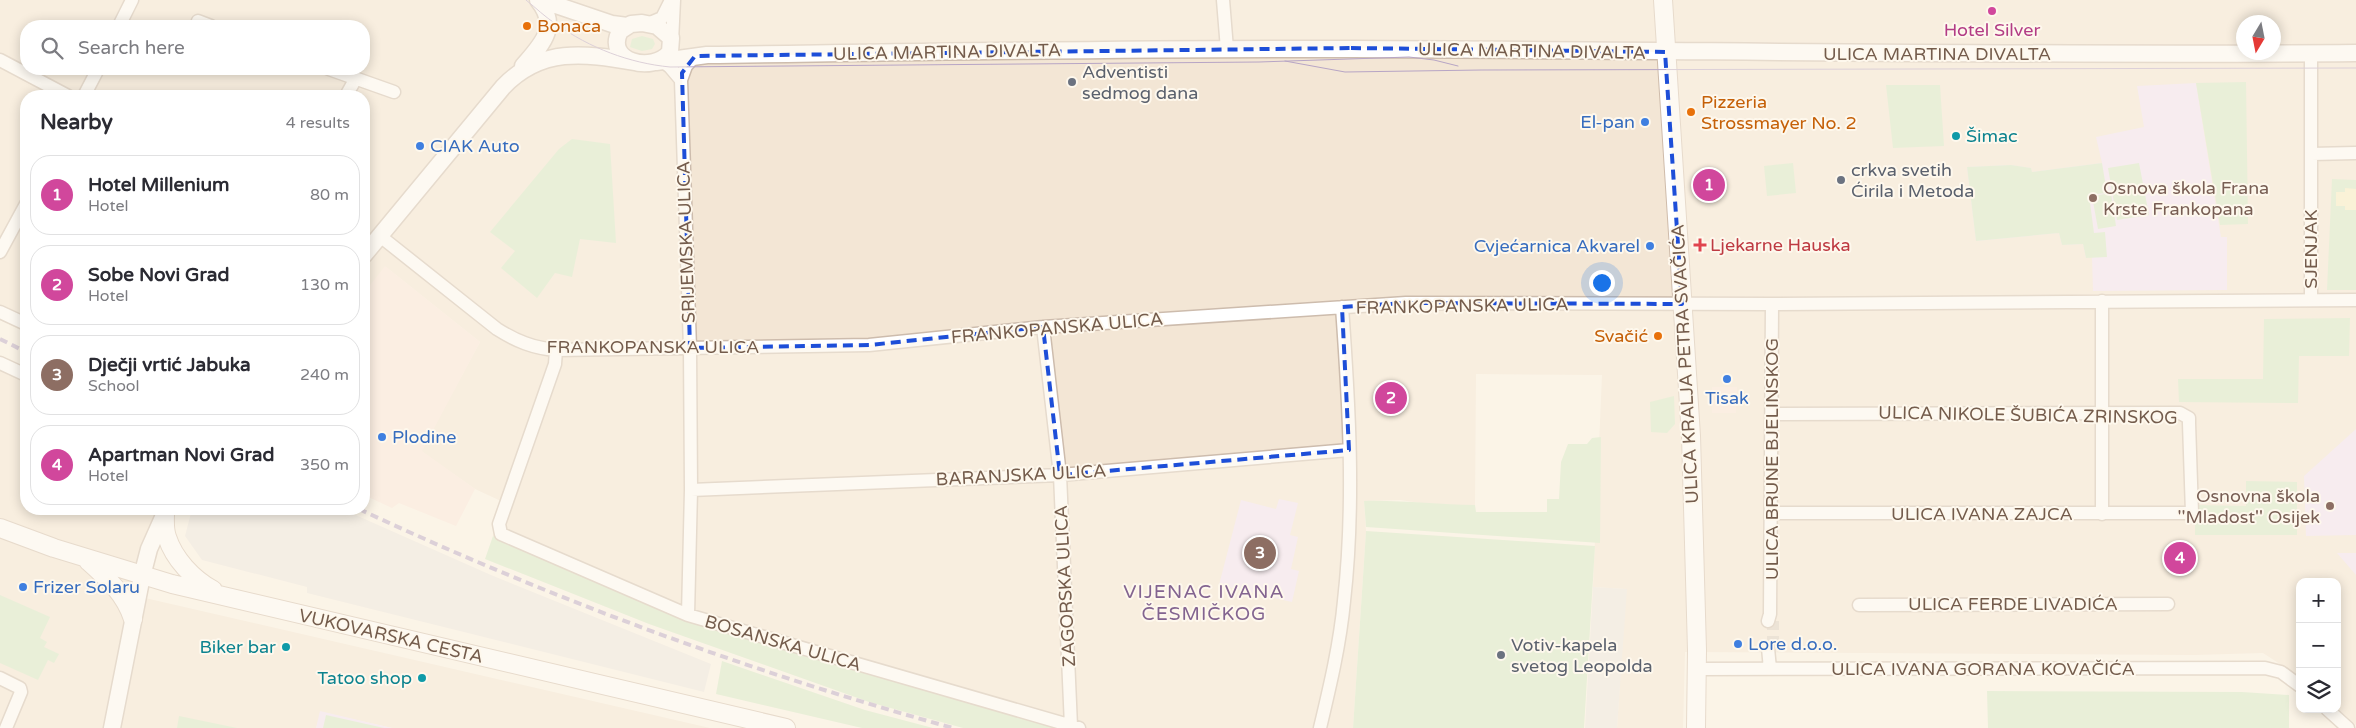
<!DOCTYPE html>
<html lang="en">
<head>
<meta charset="utf-8">
<style>
  :root { --surface:#fff; --page:#f2f2f3; --text:#2b2b33; --muted:#7c7c81; --line:#e1e1e2; --accent:#e07552 }
  body { margin:0; font-family:"Varela Round",sans-serif; background:var(--page); color:var(--text) }
  .controls { position:absolute; right:15px; bottom:15px; display:grid; overflow:hidden; border-radius:10px; box-shadow:0 2px 12px #0003 }
  .controls button { width:45px; height:45px; display:grid; place-items:center; padding:0; border:0; border-bottom:1px solid var(--line); background:var(--surface); color:var(--text); font:25px sans-serif }
  .compass { position:absolute; left:2236px; top:15px; width:45px; height:45px; border-radius:50%; background:var(--surface); box-shadow:0 2px 12px #0003; rotate:190deg }
  .you { position:absolute; left:1601px; top:282px; width:18px; height:18px; margin:-12px; border:4px solid #fff; border-radius:50%; background:#1a73e8; box-shadow:0 0 0 8px #1a73e833 }
  .badge { display:grid; place-items:center; width:32px; height:32px; border-radius:50%; background:var(--accent); color:#fff; font-size:16px; font-weight:700 }
  .pin { position:absolute; translate:-50% -50%; border:2px solid #fff; box-shadow:0 1px 5px #0006 }
  .list { margin:0; padding:0; list-style:none }
  h2 { display:flex; justify-content:space-between; align-items:center; height:65px; margin:0; padding:0 20px; font-size:21px }
  h2 small { font-size:16px; font-weight:400; color:var(--muted) }
  .list li { display:grid; grid-template-columns:32px 1fr auto; gap:15px; align-items:center; box-sizing:border-box; height:80px; margin:0 10px 10px; padding:0 10px; border:1px solid var(--line); border-radius:20px }
  .list b { display:block; font-size:19px; white-space:nowrap }
  .list p { margin:0; font-size:16px; white-space:nowrap; color:var(--muted) }
  .list em { font-size:16px; font-style:normal; color:var(--muted) }
  .icon { flex:none; width:28px; height:28px; fill:none; stroke:currentColor; stroke-width:2; stroke-linecap:round; stroke-linejoin:round }
  .map { position:relative; flex:none; width:2356px; height:728px; overflow:hidden }
  .search { position:absolute; background:var(--surface); box-shadow:0 2px 12px #0003; left:20px; top:20px; width:350px; height:55px; display:flex; align-items:center; gap:12px; box-sizing:border-box; padding:0 18px; border-radius:20px; color:var(--muted); font-size:19px }
  .panel { position:absolute; background:var(--surface); box-shadow:0 2px 12px #0003; left:20px; top:90px; width:350px; height:425px; border-radius:20px }
  .map>svg:first-child { display:block }
  .residential { fill:#f3e6d5; fill-rule:evenodd }
  .commercial { fill:#fbe6db }
  .industrial { fill:#ece6e0 }
  .education { fill:#f1e3f8 }
  .green { fill:#d3e9c6 }
  .sand { fill:#f9efc3 }
  .lines { fill:none; stroke-linecap:round; stroke-linejoin:round }
  .minor-tunnel { stroke:#d9cec0; stroke-width:12; stroke-dasharray:12 6; stroke-linecap:butt }
  .minor-casing { stroke:#cdbcad; stroke-width:15 }
  .tertiary-casing { stroke:#cdbcad; stroke-width:19 }
  .secondary-casing { stroke:#cfbcab; stroke-width:20 }
  .minor { stroke:#fff; stroke-width:12 }
  .tertiary { stroke:#fff; stroke-width:16 }
  .secondary { stroke:#fff; stroke-width:18 }
  .tram { stroke:#b7a5c5; stroke-width:1 }
  .rail { stroke:#b7a5c5; stroke-width:4; stroke-dasharray:8 5; stroke-linecap:butt }
  .marked { fill:none; stroke:#1d4ed8; stroke-width:4; stroke-dasharray:10 6; stroke-linejoin:round }
  .hotel-dot { fill:#d1479c; stroke:#fef8ed; stroke-width:2 }
  .food-dot { fill:#e8710a; stroke:#fef8ed; stroke-width:2 }
  .worship-dot { fill:#6b7280; stroke:#fef8ed; stroke-width:2 }
  .shop-dot { fill:#3f7fe0; stroke:#fef8ed; stroke-width:2 }
  .culture-dot { fill:#0f9aa8; stroke:#fef8ed; stroke-width:2 }
  .education-dot { fill:#8d6e63; stroke:#fef8ed; stroke-width:2 }
  .health-dot { fill:#e0444e; stroke:#fef8ed; stroke-width:2 }
  .labels { text-anchor:middle; stroke-width:4; stroke-linejoin:round; paint-order:stroke }
  .food-label { font-size:18px; fill:#c56008; stroke:#fef8ed; text-anchor:start }
  .hotel-label { font-size:18px; fill:#b23c85; stroke:#fef8ed }
  .street-label { font-size:18px; fill:#745c4c; stroke:#fef8ed }
  .worship-label { font-size:18px; fill:#5b616d; stroke:#fef8ed; text-anchor:start }
  .shop-label { font-size:18px; fill:#366cbe; stroke:#fef8ed; text-anchor:start }
  .culture-label { font-size:18px; fill:#0d838f; stroke:#fef8ed; text-anchor:end }
  .education-label { font-size:18px; fill:#785e54; stroke:#fef8ed; text-anchor:start }
  .health-label { font-size:18px; fill:#be3a42; stroke:#fef8ed; text-anchor:start }
  .neighbourhood-label { font-size:19px; letter-spacing:1px; fill:#836490; stroke:#fef8ed }
</style>
</head>
<body>
<div class="map">
<svg width="2356" height="728" viewBox="0 0 2356 728">
  <rect width="100%" height="100%" fill="#fbf4e7"/>
  <!-- residential -->
  <path class="residential" d="M0,0H2356V725L2337,708V582H2300V677L2263,653L2195,655L1685,652L1683,728H1617L1626,589L1593,587L1602,375L1476,374L1475,505H1434L1400,500L1364,501L1366,531L1353,728H1062L710,628L655,608L493,536L501,501L475,489L421,451L480,342L386,267L364,293V96H26V333L0,320ZM2244,22H2274V52H2244ZM26,26H364V69H26Z
    M0,365L26,382V509H160L132,595L710,728H392L321,712L316,728H0Z"/>
  <!-- commercial -->
  <path class="commercial" d="M385,266L480,342L422,451L475,489L456,526L399,503L392,508L364,495V293Z
    M1712,387H1737L1736,413H1712Z"/>
  <!-- industrial -->
  <path class="industrial" d="M192,509H342L491,575L711,664L704,692L307,593V587L202,560L185,536Z
    M1593,587L1627,589L1617,728H1585Z"/>
  <!-- education -->
  <path class="education" d="M2196,83L2221,237H2227V290L2093,291L2092,257L2086,258L2083,244L2062,245L2059,233L1976,241L1967,167L2011,165L2031,168L2032,172L2102,163L2096,137L2144,127L2137,86Z
    M2356,429V535L2306,536L2304,476Z
    M1279,499L1298,503L1290,535L1298,537L1291,569L1299,571L1292,602L1219,585L1241,500L1276,509Z
    M2337,553H2356V575Z
    M320,711L392,728H316Z"/>
  <!-- green -->
  <path class="green" d="M642,36L653,39L655,44L652,49L642,51L630,47L632,39Z
    M2246,82L2248,224L2220,225L2196,83Z
    M1886,85H1940L1944,146L1893,148Z
    M572,139L610,144L616,243L580,239L572,277L555,273L537,298L501,268L515,251L490,232L559,149Z
    M1793,163L1796,193L1767,196L1764,166Z
    M2102,163L2107,193L2089,195L2094,233L2105,232L2107,257L2086,258L2083,244L2062,245L2059,233L1976,241L1967,167L2011,165L2031,168L2032,172Z
    M2139,163L2149,215L2117,220L2108,168Z
    M2332,179L2356,180V290H2327Z
    M2111,193L2116,226L2098,229L2092,196Z
    M2350,318L2349,356H2299L2298,403L2179,402L2178,379H2263L2264,319Z
    M1674,396L1675,424L1667,433L1651,432L1650,402Z
    M1601,437L1600,543L1366,527L1364,501C1402,500 1438,505 1475,505L1476,512H1547V499H1559L1561,462L1568,444H1587L1592,438Z
    M2246,481L2297,482V535H2195V505L2246,506Z
    M1366,531L1595,546L1584,728H1353Z
    M493,536L655,608L710,628L1062,728H963L869,702L649,624L485,559Z
    M0,595L50,617L40,638L47,642L44,647L59,654L54,663L48,660L38,680L0,663Z
    M722,661L865,710L933,728H862L716,694Z
    M1987,691L2242,692L2289,695V728H1988Z
    M326,715L384,728H323Z
    M179,716L237,728H177Z"/>
  <!-- sand -->
  <path class="sand" d="M2345,188L2356,189V210H2345V206H2336V192H2345Z"/>
  <g class="lines">
    <!-- minor-tunnel -->
    <path class="minor-tunnel" d="M1773,648V621"/>
    <!-- minor casing -->
    <g class="minor-casing">
      <path id="minor" d="M1223,0L1227,49
        M198,21L211,26
        M650,23L662,18L671,0
        M119,26L132,0
        M672,42L674,0
        M0,60L68,96
        M662,61L670,67L681,80L686,66L695,56
        M329,69L394,92
        M681,80L690,348L691,490L688,615
        M84,96L98,69
        M346,96L356,78
        M2311,154L2356,153
        M380,236L497,329C516,341 533,348 556,350L869,345L1043,327L1406,303L1772,304L2356,300
        M0,252L26,204
        M2311,299V54
        M0,312L26,324
        M1043,327L1060,475L1071,726
        M556,350L555,364L499,524L501,534L688,615L1079,728
        M0,363L26,375
        M691,490L1060,475L1349,450
        M1772,513H2192L2189,423V418L2180,413L1772,414
        M2102,514V301
        M1859,605L2168,604
        M1768,621L1770,614L1772,304
        M1768,648L1770,669
        M1697,669L2265,668L2281,672L2300,686
        M0,678L20,688L21,692L6,728
        M2327,709L2348,728
        M1320,728C1330,686 1340,644 1344,601C1355,504 1349,404 1342,307"/>
    </g>
    <!-- tertiary casing -->
    <g class="tertiary-casing">
      <path id="tertiary" d="M541,0L612,24L627,26
        M642,23L657,26L671,38L670,52C653,74 604,62 620,31L631,24Z
        M656,62L707,55C923,52 1138,48 1354,49C1688,50 2022,56 2356,53
        M523,66C542,44 560,27 538,0
        M364,255L503,87C541,47 584,53 634,62
        M112,728L142,576L149,549L165,513"/>
    </g>
    <!-- secondary casing -->
    <g class="secondary-casing">
      <path id="secondary" d="M1663,0L1691,436L1697,650L1696,728
        M165,513C165,521 164,529 167,537C174,559 193,579 213,590
        M0,528L54,548L172,584L786,728
        M88,561C108,579 125,594 133,619"/>
    </g>
    <!-- minor -->
    <use href="#minor" class="minor"/>
    <!-- tertiary -->
    <use href="#tertiary" class="tertiary"/>
    <!-- secondary -->
    <use href="#secondary" class="secondary"/>
    <!-- tram -->
    <path class="tram" d="M526,0C536,8 545,17 556,24C590,48 629,63 670,67L1259,62L1409,57L1434,60L1458,66
      M1285,61L1345,72L1481,70L2356,68"/>
    <!-- rail -->
    <path class="rail" d="M0,339L26,352
      M359,509C549,598 750,672 953,728"/>
  </g>
  <!-- marked area -->
  <path d="M0 0H2356V728H0ZM1351,48L1665,52L1682,304L1406,303L1342,307L1349,450L1060,475L1043,327L869,345L690,348L682,73L695,56Z" fill="#fbf4e7" fill-opacity=".55" fill-rule="evenodd"/>
  <path class="marked" d="M1351,48L1665,52L1682,304L1406,303L1342,307L1349,450L1060,475L1043,327L869,345L690,348L682,73L695,56Z"/>
  <!-- markers -->
  <circle class="hotel-dot" cx="1992" cy="11" r="5"/>
  <g class="food-dot">
    <circle cx="527" cy="26" r="5"/>
    <circle cx="1691" cy="112" r="5"/>
    <circle cx="1658" cy="336" r="5"/>
  </g>
  <g class="worship-dot">
    <circle cx="1072" cy="82" r="5"/>
    <circle cx="1841" cy="180" r="5"/>
    <circle cx="1501" cy="655" r="5"/>
  </g>
  <g class="shop-dot">
    <circle cx="1645" cy="122" r="5"/>
    <circle cx="420" cy="146" r="5"/>
    <circle cx="1650" cy="246" r="5"/>
    <circle cx="1727" cy="379" r="5"/>
    <circle cx="382" cy="437" r="5"/>
    <circle cx="23" cy="587" r="5"/>
    <circle cx="1738" cy="644" r="5"/>
  </g>
  <g class="culture-dot">
    <circle cx="1956" cy="136" r="5"/>
    <circle cx="286" cy="647" r="5"/>
    <circle cx="422" cy="678" r="5"/>
  </g>
  <g class="education-dot">
    <circle cx="2093" cy="198" r="5"/>
    <circle cx="2330" cy="506" r="5"/>
  </g>
  <path class="health-dot" d="M1697.5 237.5h5v5h5v5h-5v5h-5v-5h-5v-5h5z"/>
  <g class="labels">
    <!-- food labels -->
    <g class="food-label">
      <text x="537" y="32">Bonaca</text>
      <text x="1701" y="108">Pizzeria<tspan x="1701" dy="21">Strossmayer No. 2</tspan></text>
      <text x="1648" y="342" text-anchor="end">Svačić</text>
    </g>
    <!-- hotel labels -->
    <g class="hotel-label">
      <text x="1992" y="36">Hotel Silver</text>
    </g>
    <!-- street labels -->
    <g class="street-label">
      <text transform="translate(1532 51) rotate(1)" y="6">ULICA MARTINA DIVALTA</text>
      <text transform="translate(947 52) rotate(-1)" y="6">ULICA MARTINA DIVALTA</text>
      <text x="1937" y="60">ULICA MARTINA DIVALTA</text>
      <text transform="translate(686 242) rotate(-92)" y="6">SRIJEMSKA ULICA</text>
      <text transform="translate(2311 249) rotate(-90)" y="6">SJENJAK</text>
      <text transform="translate(1462 306) rotate(-1)" y="6">FRANKOPANSKA ULICA</text>
      <text transform="translate(1057 328) rotate(-5)" y="6">FRANKOPANSKA ULICA</text>
      <text x="653" y="353">FRANKOPANSKA ULICA</text>
      <text transform="translate(1685 364) rotate(-93)" y="6">ULICA KRALJA PETRA SVAČIĆA</text>
      <text transform="translate(2028 415) rotate(1)" y="6">ULICA NIKOLE ŠUBIĆA ZRINSKOG</text>
      <text transform="translate(1772 459) rotate(-90)" y="6">ULICA BRUNE BJELINSKOG</text>
      <text transform="translate(1021 475) rotate(-3)" y="6">BARANJSKA ULICA</text>
      <text x="1982" y="520">ULICA IVANA ZAJCA</text>
      <text transform="translate(1065 586) rotate(-93)" y="6">ZAGORSKA ULICA</text>
      <text x="2013" y="610">ULICA FERDE LIVADIĆA</text>
      <text transform="translate(391 636) rotate(13)" y="6">VUKOVARSKA CESTA</text>
      <text transform="translate(783 643) rotate(16)" y="6">BOSANSKA ULICA</text>
      <text x="1983" y="675">ULICA IVANA GORANA KOVAČIĆA</text>
    </g>
    <!-- worship labels -->
    <g class="worship-label">
      <text x="1082" y="78">Adventisti<tspan x="1082" dy="21">sedmog dana</tspan></text>
      <text x="1851" y="176">crkva svetih<tspan x="1851" dy="21">Ćirila i Metoda</tspan></text>
      <text x="1511" y="651">Votiv-kapela<tspan x="1511" dy="21">svetog Leopolda</tspan></text>
    </g>
    <!-- shop labels -->
    <g class="shop-label">
      <text x="1635" y="128" text-anchor="end">El-pan</text>
      <text x="430" y="152">CIAK Auto</text>
      <text x="1640" y="252" text-anchor="end">Cvjećarnica Akvarel</text>
      <text x="1727" y="404" text-anchor="middle">Tisak</text>
      <text x="392" y="443">Plodine</text>
      <text x="33" y="593">Frizer Solaru</text>
      <text x="1748" y="650">Lore d.o.o.</text>
    </g>
    <!-- culture labels -->
    <g class="culture-label">
      <text x="1966" y="142" text-anchor="start">Šimac</text>
      <text x="276" y="653">Biker bar</text>
      <text x="412" y="684">Tatoo shop</text>
    </g>
    <!-- education labels -->
    <g class="education-label">
      <text x="2103" y="194">Osnova škola Frana<tspan x="2103" dy="21">Krste Frankopana</tspan></text>
      <text x="2320" y="502" text-anchor="end">Osnovna škola<tspan x="2320" dy="21">''Mladost'' Osijek</tspan></text>
    </g>
    <!-- health labels -->
    <g class="health-label">
      <text x="1710" y="251">Ljekarne Hauska</text>
    </g>
    <!-- neighbourhood labels -->
    <g class="neighbourhood-label">
      <text x="1204" y="598">VIJENAC IVANA<tspan x="1204" dy="22">ČESMIČKOG</tspan></text>
    </g>
  </g>
</svg>
<div class="controls">
<button>+</button>
<button>−</button>
<button><svg class="icon" aria-label="layers" viewBox="0 0 24 24"><path d="M12 4l9 5-9 5-9-5zM3 14l9 5 9-5"/></svg></button>
</div>
<svg class="compass" viewBox="-18 -18 36 36"><path d="M0-13l5 13h-10z" fill="#e53935"/><path d="M0 13l5-13h-10z" fill="#7c7c81"/></svg>
<div class="you"></div>
<div class="pin badge" style="left:1709px;top:185px;background:#d1479c">1</div>
<div class="pin badge" style="left:1391px;top:398px;background:#d1479c">2</div>
<div class="pin badge" style="left:1260px;top:553px;background:#8d6e63">3</div>
<div class="pin badge" style="left:2180px;top:558px;background:#d1479c">4</div>
<div class="search"><svg class="icon" aria-label="search" viewBox="0 0 24 24"><circle cx="10" cy="10" r="6"/><path d="M15 15l6 6"/></svg>Search here</div>
<section class="panel">
<h2>Nearby<small>4 results</small></h2>
<ul class="list">
<li><span class="badge" style="background:#d1479c">1</span><div><b>Hotel Millenium</b><p>Hotel</p></div><em>80 m</em></li>
<li><span class="badge" style="background:#d1479c">2</span><div><b>Sobe Novi Grad</b><p>Hotel</p></div><em>130 m</em></li>
<li><span class="badge" style="background:#8d6e63">3</span><div><b>Dječji vrtić Jabuka</b><p>School</p></div><em>240 m</em></li>
<li><span class="badge" style="background:#d1479c">4</span><div><b>Apartman Novi Grad</b><p>Hotel</p></div><em>350 m</em></li>
</ul>
</section>
</div>
</body>
</html>
